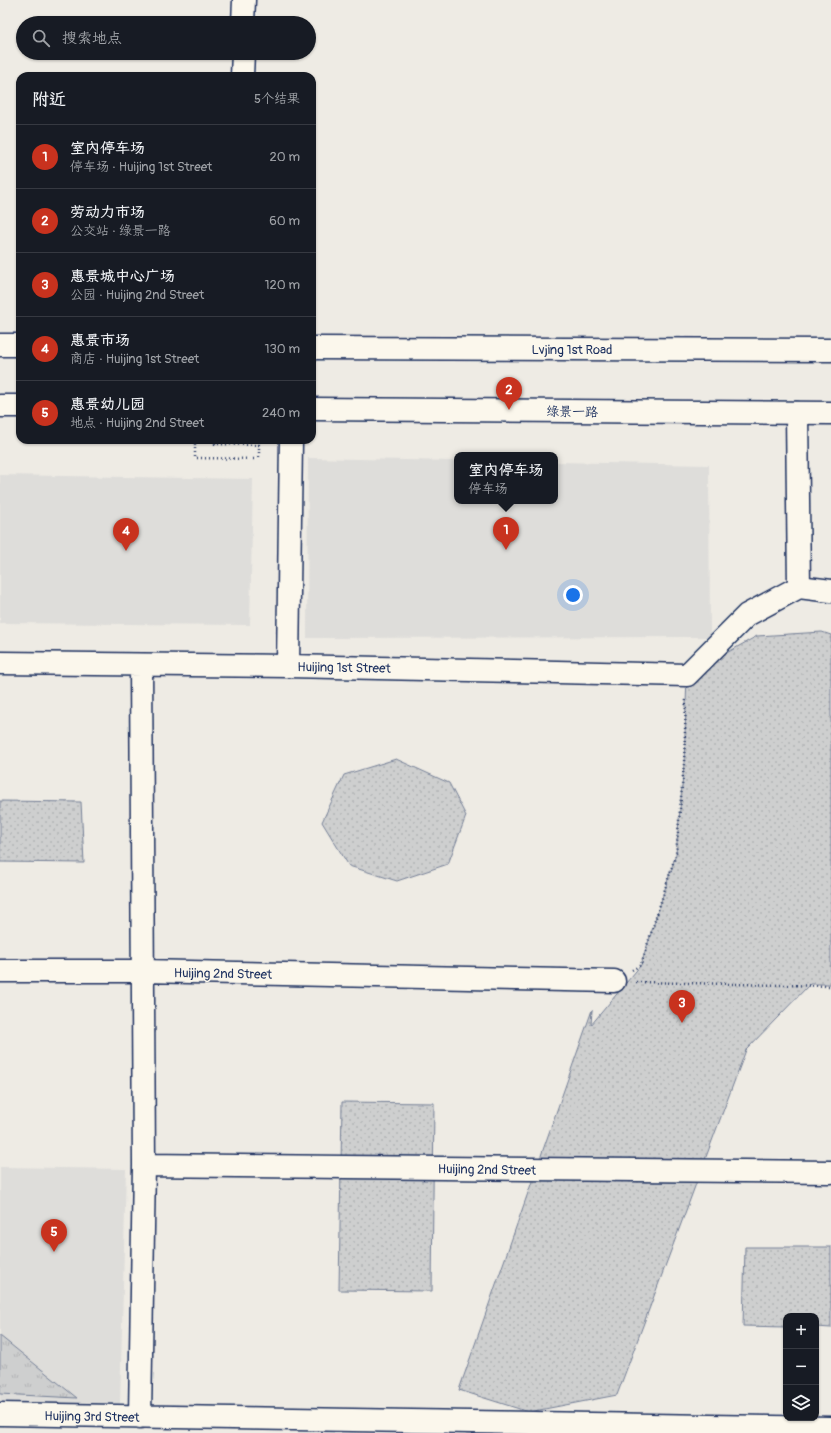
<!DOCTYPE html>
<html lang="zh">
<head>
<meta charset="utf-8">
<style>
  :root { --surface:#171b24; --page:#242831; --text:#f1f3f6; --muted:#9ea1a6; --line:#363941; --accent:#c8321e }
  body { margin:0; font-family:Pangolin,"LXGW WenKai TC",sans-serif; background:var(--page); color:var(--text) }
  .controls { position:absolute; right:12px; bottom:12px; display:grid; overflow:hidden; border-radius:8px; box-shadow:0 1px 3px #0004 }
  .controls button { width:36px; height:36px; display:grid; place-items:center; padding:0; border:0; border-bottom:1px solid var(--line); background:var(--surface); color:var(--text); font:20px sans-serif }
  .you { position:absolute; left:573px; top:595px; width:14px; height:14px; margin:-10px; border:3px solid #fff; border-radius:50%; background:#1a73e8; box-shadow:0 0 0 6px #1a73e833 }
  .badge { display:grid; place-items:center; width:26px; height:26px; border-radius:50%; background:var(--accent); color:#fff; font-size:13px; font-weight:700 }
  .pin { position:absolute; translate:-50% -33px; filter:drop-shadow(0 1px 2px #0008) }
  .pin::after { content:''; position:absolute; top:21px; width:14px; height:12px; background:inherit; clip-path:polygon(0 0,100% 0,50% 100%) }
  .popup { position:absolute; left:454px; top:452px; width:104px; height:52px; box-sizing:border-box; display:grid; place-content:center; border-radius:8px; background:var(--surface); filter:drop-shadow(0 1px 3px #0005); font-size:13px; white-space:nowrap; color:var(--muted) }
  .popup b { font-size:15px; color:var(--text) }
  .popup::after { content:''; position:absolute; left:50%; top:100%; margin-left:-8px; border:8px solid transparent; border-top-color:var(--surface) }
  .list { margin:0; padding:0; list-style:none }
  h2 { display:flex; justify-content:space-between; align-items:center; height:52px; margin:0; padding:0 16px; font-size:17px }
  h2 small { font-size:13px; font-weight:400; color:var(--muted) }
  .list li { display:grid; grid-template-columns:26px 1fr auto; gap:12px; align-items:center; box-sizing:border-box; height:64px; padding:0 16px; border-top:1px solid var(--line) }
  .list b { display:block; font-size:15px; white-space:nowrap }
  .list p { margin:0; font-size:13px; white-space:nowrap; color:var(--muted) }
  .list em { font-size:13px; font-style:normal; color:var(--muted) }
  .icon { flex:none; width:22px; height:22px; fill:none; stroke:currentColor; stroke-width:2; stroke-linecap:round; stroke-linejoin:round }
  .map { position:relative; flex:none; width:831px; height:1433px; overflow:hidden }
  .search { position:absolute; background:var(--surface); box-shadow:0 1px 3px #0004; left:16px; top:16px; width:300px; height:44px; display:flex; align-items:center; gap:10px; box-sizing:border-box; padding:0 14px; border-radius:22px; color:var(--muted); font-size:15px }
  .panel { position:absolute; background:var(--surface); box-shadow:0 1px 3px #0004; left:16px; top:72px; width:300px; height:372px; border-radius:12px }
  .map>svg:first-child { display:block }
  .built { fill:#deddda }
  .grass { fill:url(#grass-tufts); stroke:#747f96 }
  .park { fill:url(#park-dots); stroke:#747f96 }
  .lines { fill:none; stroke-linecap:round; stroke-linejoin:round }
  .street-casing { stroke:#1b2f5e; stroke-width:25 }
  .secondary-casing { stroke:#1b2f5e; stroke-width:25 }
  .path { stroke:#1b2f5e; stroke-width:2.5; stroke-dasharray:1 3; stroke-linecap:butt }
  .street { stroke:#fbf7ec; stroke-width:22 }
  .secondary { stroke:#fbf7ec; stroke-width:22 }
  .labels { text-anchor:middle; stroke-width:3; stroke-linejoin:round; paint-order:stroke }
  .street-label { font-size:13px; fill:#1b2f5e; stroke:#fbf7ec }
</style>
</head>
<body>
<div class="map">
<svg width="831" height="1433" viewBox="0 0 831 1433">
  <defs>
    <pattern id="grass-tufts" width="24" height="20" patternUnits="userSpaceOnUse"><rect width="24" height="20" fill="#cecfcf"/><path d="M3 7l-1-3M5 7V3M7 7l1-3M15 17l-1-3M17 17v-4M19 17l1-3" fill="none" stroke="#b0b2b4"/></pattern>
    <pattern id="park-dots" width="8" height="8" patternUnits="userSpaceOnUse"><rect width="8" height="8" fill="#cecfcf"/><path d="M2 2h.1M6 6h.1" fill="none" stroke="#b0b2b4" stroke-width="1.8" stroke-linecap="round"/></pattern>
  </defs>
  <rect width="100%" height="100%" fill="#eeebe4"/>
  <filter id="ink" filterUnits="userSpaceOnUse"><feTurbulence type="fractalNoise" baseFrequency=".025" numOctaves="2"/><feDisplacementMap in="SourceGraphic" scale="8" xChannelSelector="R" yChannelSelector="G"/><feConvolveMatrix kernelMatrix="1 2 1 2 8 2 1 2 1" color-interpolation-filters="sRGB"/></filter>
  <g filter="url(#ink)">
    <!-- built -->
    <path class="built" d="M308,458L457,461V501H555V462L709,465L710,637L307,638Z
      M0,475L253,479L250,625L0,623Z
      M0,1167L126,1169L120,1406L0,1402Z"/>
    <!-- grass -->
    <path class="grass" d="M0,1335V1336L77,1398L0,1394Z"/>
    <!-- park -->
    <path class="park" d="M822,632L831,635V984H810L746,1050L617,1395L529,1412L459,1390L592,1010L591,1025L641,965L676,854L684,764L687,675L757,636Z
      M396,759L449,783L466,816L448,864L397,881L349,866L322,822L344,775Z
      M0,801L81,802L84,863L0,862Z
      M342,1102L434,1103L432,1291L339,1290Z
      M745,1247H831V1328L816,1327V1316H786V1327L743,1326Z"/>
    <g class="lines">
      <!-- street casing -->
      <g class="street-casing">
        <path id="street" d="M797,413L799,587
          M0,663L288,666L687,675L747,615L799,587L831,591
          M288,666L291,440
          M0,971H143L614,981
          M144,1165L831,1172
          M0,1414L831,1428
          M140,1417L144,1165L141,665"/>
      </g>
      <!-- secondary casing -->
      <g class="secondary-casing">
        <path id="secondary" d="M243,23L244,0
          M242,76L243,53
          M0,345H20
          M312,348L831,350
          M0,406H20
          M312,409L831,413"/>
      </g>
      <!-- path -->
      <path class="path" d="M195,440V458L259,459V445L215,444V440
        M632,970L641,965L676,854L684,764L686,698
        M636,982L831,986"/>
      <!-- street -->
      <use href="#street" class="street"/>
      <!-- secondary -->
      <use href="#secondary" class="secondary"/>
    </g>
  </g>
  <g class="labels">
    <!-- street labels -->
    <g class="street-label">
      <text x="572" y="354">Lvjing 1st Road</text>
      <text transform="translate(572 411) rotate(1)" y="5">绿景一路</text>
      <text transform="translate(344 667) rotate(1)" y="5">Huijing 1st Street</text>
      <text transform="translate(223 973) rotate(1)" y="5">Huijing 2nd Street</text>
      <text transform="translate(487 1169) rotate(1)" y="5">Huijing 2nd Street</text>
      <text transform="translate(92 1416) rotate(1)" y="5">Huijing 3rd Street</text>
    </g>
  </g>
</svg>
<div class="controls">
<button>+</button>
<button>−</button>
<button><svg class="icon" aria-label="layers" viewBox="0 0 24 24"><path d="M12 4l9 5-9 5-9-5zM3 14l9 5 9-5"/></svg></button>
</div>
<div class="you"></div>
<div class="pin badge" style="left:506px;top:550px">1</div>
<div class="popup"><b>室内停车场</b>停车场</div>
<div class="pin badge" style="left:509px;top:410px">2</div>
<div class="pin badge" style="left:682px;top:1023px">3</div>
<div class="pin badge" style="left:126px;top:551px">4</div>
<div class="pin badge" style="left:54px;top:1252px">5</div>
<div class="search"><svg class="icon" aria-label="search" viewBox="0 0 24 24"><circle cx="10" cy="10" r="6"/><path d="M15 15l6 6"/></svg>搜索地点</div>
<section class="panel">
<h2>附近<small>5个结果</small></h2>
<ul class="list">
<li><span class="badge">1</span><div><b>室内停车场</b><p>停车场 · Huijing 1st Street</p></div><em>20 m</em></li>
<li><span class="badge">2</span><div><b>劳动力市场</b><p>公交站 · 绿景一路</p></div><em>60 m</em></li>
<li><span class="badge">3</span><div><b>惠景城中心广场</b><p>公园 · Huijing 2nd Street</p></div><em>120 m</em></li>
<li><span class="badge">4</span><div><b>惠景市场</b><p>商店 · Huijing 1st Street</p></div><em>130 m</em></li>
<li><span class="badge">5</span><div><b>惠景幼儿园</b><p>地点 · Huijing 2nd Street</p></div><em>240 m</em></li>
</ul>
</section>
</div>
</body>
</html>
